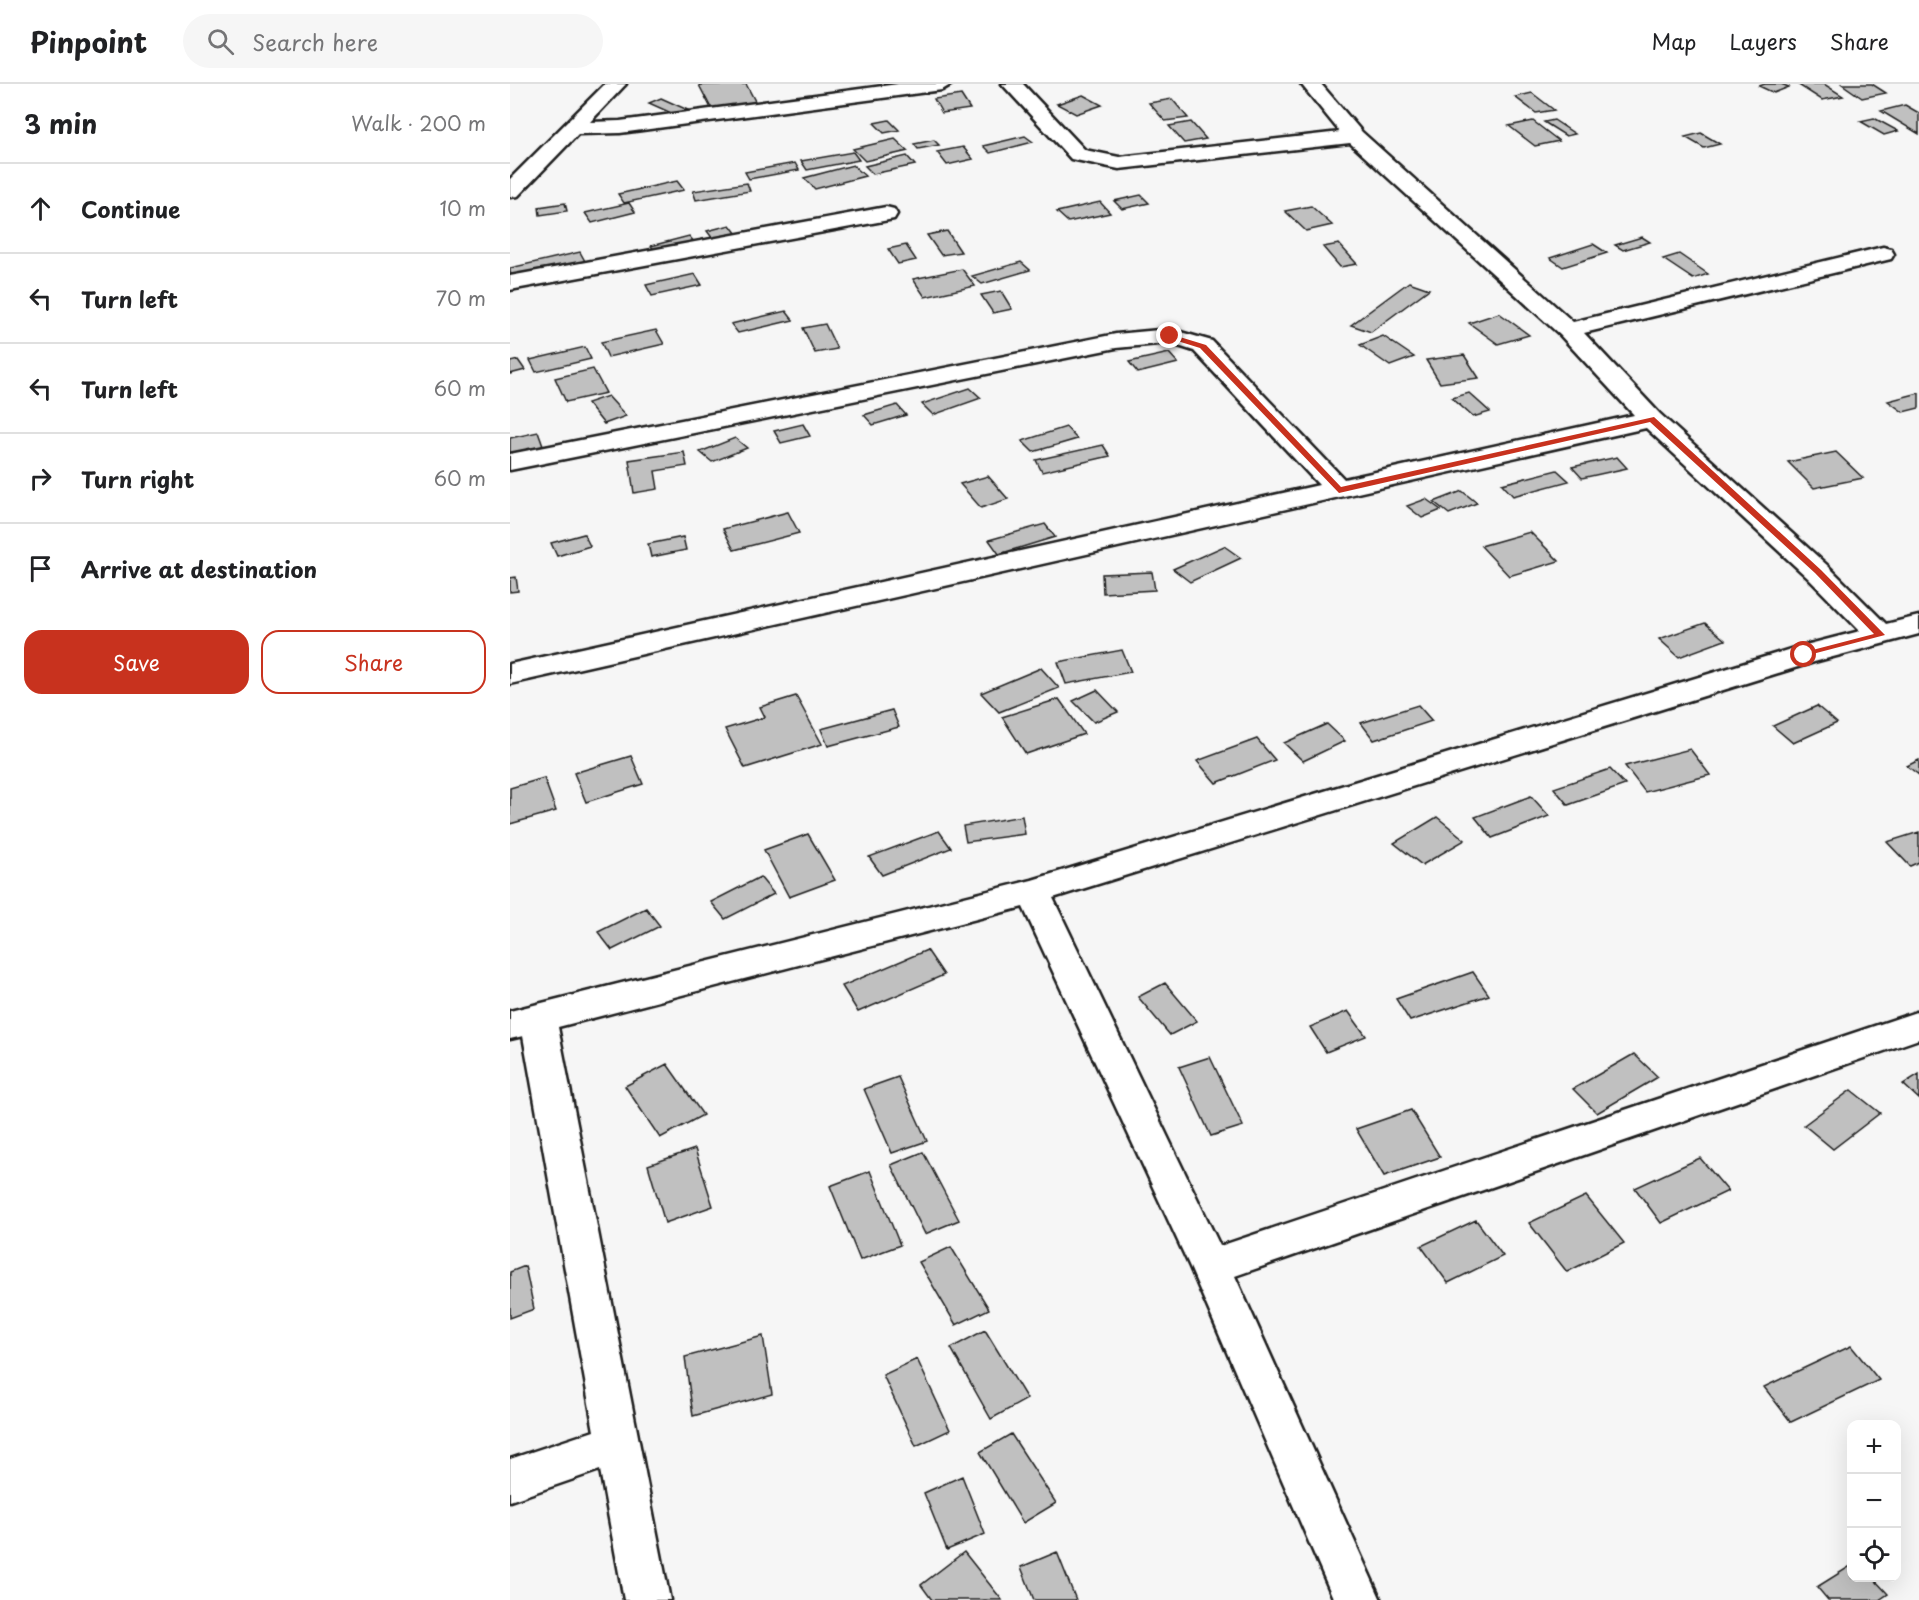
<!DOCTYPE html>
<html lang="en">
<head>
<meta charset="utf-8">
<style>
  :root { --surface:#fff; --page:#f6f6f6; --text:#202124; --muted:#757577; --line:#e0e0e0; --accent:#c8321e }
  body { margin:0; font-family:"Playpen Sans",sans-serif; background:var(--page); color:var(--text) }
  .controls { position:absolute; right:18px; bottom:18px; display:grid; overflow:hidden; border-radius:12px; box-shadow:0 6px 24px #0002 }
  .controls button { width:54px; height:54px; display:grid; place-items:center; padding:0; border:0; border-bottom:2px solid var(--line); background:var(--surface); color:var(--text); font:30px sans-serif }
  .stop { position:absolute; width:18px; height:18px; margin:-14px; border:4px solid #c8321e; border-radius:50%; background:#fff }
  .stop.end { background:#c8321e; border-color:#fff; box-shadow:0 2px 6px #0008 }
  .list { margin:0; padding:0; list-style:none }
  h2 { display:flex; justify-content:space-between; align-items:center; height:78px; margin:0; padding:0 24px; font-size:26px }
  h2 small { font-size:20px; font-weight:400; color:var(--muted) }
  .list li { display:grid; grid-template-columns:39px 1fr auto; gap:18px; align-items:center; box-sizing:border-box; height:90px; padding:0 24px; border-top:2px solid var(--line) }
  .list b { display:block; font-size:22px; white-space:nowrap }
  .list em { font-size:20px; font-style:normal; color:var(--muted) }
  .actions { display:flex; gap:12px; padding:18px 24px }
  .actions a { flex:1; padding:14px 0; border:2px solid var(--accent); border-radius:18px; text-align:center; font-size:21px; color:var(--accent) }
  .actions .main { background:var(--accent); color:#fff }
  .icon { flex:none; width:33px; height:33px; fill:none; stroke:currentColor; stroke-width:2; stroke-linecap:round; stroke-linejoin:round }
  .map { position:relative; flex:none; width:1409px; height:1516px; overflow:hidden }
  header { display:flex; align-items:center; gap:36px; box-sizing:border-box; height:84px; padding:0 30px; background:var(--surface); border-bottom:2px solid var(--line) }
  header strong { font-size:28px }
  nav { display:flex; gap:33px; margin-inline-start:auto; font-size:21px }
  .search { width:420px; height:54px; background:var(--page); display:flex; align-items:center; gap:15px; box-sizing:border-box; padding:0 21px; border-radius:33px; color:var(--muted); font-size:22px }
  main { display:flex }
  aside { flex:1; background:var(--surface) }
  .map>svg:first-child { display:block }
  .building { fill:#c0c0c0; stroke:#1c1c1c; stroke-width:1.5 }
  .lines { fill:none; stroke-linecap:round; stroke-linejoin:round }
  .street-casing { stroke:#1c1c1c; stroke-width:5 }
  .street { fill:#fff; fill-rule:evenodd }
  .route { fill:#c8321e }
</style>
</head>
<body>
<header>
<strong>Pinpoint</strong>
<div class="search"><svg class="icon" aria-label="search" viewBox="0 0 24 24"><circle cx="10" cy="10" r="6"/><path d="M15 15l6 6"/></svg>Search here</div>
<nav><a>Map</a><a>Layers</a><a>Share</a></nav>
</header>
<main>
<aside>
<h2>3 min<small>Walk · 200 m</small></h2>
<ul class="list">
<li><svg class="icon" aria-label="ahead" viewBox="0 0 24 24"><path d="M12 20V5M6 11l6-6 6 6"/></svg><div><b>Continue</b></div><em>10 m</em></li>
<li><svg class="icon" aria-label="left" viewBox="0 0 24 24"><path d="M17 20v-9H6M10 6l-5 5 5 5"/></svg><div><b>Turn left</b></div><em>70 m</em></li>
<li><svg class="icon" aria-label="left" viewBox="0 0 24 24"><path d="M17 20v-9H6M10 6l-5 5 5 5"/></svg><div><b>Turn left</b></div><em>60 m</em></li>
<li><svg class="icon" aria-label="right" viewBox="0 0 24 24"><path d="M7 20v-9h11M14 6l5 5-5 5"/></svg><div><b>Turn right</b></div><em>60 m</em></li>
<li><svg class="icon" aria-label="arrive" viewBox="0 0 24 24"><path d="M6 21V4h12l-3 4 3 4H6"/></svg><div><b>Arrive at destination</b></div></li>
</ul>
<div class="actions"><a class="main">Save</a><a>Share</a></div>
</aside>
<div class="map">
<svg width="1409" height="1516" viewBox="0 0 1409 1516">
  <rect width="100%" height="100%" fill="#f6f6f6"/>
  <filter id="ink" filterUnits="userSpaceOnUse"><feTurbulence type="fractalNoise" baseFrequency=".0167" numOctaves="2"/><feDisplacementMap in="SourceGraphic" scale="12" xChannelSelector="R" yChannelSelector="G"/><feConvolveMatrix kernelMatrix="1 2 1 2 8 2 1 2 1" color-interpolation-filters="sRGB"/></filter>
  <g filter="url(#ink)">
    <!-- building -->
    <path class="building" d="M236,0L246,19L202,26L189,1Z
      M1255,0H1271L1279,3L1264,9L1249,2Z
      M1287,0H1314L1333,12L1312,16Z
      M1332,0H1362L1376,9L1352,14Z
      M1022,9L1044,26L1026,29L1005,13Z
      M451,11L460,25L432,29L424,15Z
      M573,11L592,21L566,30L547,20Z
      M151,14L180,27L168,32L139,19Z
      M662,15L678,34L655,37L639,19Z
      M1395,21L1409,29V50L1371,27Z
      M1364,34L1388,47L1374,51L1350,37Z
      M379,36L389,46L374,49L364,39Z
      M1044,36L1065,50L1056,52L1034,38Z
      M1023,37L1049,57L1025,62L999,42Z
      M681,38L696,55L674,59L659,42Z
      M1191,49L1210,60L1194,64L1175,53Z
      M515,52L523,58L480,69L473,62Z
      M385,55L398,67L355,77L343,65Z
      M424,56L429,61L408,65L404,60Z
      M453,63L463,75L437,81L427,68Z
      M343,68L349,76L297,86L291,77Z
      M397,72L405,81L363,90L355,82Z
      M285,79L289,86L239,95L235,88Z
      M343,81L355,92L305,105L294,94Z
      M167,97L174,106L114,119L108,110Z
      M237,99L240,107L186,116L183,107Z
      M631,111L639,119L612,125L604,117Z
      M590,118L600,129L558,138L547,128Z
      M55,119L57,127L30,131L29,123Z
      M119,119L125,128L82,139L75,129Z
      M801,122L822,141L796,147L775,127Z
      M220,141L230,154L206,159L197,147Z
      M437,147L451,168L431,171L417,151Z
      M179,152L187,161L149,171L141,162Z
      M1132,153L1140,158L1113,166L1105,161Z
      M829,160L847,180L830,183L813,163Z
      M1083,160L1097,169L1053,183L1040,174Z
      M396,161L406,176L388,180L378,165Z
      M70,168L76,179L4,196L0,188V184Z
      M1169,170L1198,190L1183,195L1153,175Z
      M511,178L520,186L472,200L462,192Z
      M452,185L465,202L415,213L403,195Z
      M185,190L192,201L142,212L136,201Z
      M899,198L919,205L861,248L841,241Z
      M491,207L502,225L483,229L471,211Z
      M276,227L283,236L228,249L221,240Z
      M989,229L1019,251L988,260L959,239Z
      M315,240L327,265L305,269L293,244Z
      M146,246L154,260L98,273L91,258Z
      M873,252L904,273L880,282L850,261Z
      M75,263L81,275L26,288L20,276Z
      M659,269L668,279L628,289L619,278Z
      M954,271L969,294L930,299L916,276Z
      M8,276L15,286L0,290V278Z
      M83,285L96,309L56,318L45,294Z
      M460,304L471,314L423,331L412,320Z
      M959,309L980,328L963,333L942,314Z
      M1409,309V324L1393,328L1378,317Z
      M98,312L116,332L94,340L77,319Z
      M387,321L396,331L363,341L354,331Z
      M293,340L300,352L271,359L264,347Z
      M556,343L567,355L523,368L512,357Z
      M28,348L33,362L0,369V354Z
      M225,354L237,364L202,378L190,368Z
      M593,361L600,372L532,388L526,376Z
      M174,368L177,382L145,387L148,405L124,409L119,376Z
      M1326,368L1353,394L1304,404L1278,378Z
      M1107,373L1117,384L1072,394L1062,383Z
      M1047,386L1059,397L1003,412L992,400Z
      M478,392L498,415L471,424L450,400Z
      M952,407L967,419L939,430L924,418Z
      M916,415L931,426L912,434L897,422Z
      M278,428L289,449L224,466L213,445Z
      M535,440L545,453L489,470L479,456Z
      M1020,448L1049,477L999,492L971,462Z
      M74,450L80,462L47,472L41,459Z
      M173,453L176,466L141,473L138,460Z
      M714,462L731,474L680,498L663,485Z
      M642,488L645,506L593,509L592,490Z
      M6,493L8,507L0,508V494Z
      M1195,539L1215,556L1169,573L1149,555Z
      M612,566L621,588L556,600L548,578Z
      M531,584L549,604L489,628L471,609Z
      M587,606L608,628L584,638L563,617Z
      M286,612L312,660L235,684L215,645L255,633L250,623Z
      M549,615L574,650L516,670L492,633Z
      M908,621L922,637L864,656L851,639Z
      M1307,622L1327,639L1283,659L1263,642Z
      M382,626L389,643L318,662L311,645Z
      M817,640L835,657L793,677L774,659Z
      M747,655L765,676L706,699L687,677Z
      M1180,665L1200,691L1135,708L1115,682Z
      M121,672L133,700L76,718L64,689Z
      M1409,676V691L1397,682Z
      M1100,685L1115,701L1058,721L1044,704Z
      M34,694L46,727L0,740V704Z
      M1021,712L1039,732L982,754L965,733Z
      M512,732L515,750L456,758L453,742Z
      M927,733L955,756L912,781L884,759Z
      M429,747L441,764L372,791L359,773Z
      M1409,748V778L1400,782L1377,758Z
      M298,750L325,796L279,813L254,766Z
      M250,793L264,810L215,835L201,818Z
      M136,824L150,842L102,866L88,848Z
      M417,866L434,891L348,928L332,902Z
      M963,888L979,911L900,937L886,915Z
      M655,899L687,937L660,951L628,913Z
      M838,927L856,952L816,968L800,943Z
      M1124,970L1148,993L1087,1029L1063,1005Z
      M700,973L733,1042L701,1052L669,983Z
      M157,980L193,1031L150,1054L115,1002Z
      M1409,990V1015L1393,1000Z
      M388,993L417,1057L382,1069L354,1005Z
      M1341,1006L1370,1029L1323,1065L1294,1041Z
      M901,1026L930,1073L874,1092L846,1045Z
      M185,1065L203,1122L155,1139L138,1081Z
      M413,1068L449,1136L415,1150L381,1081Z
      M1190,1074L1218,1107L1151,1139L1125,1104Z
      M360,1087L390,1161L350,1176L320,1102Z
      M1076,1112L1114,1159L1057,1188L1019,1139Z
      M966,1136L993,1172L938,1199L911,1162Z
      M441,1163L479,1225L446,1241L409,1178Z
      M15,1182L24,1225L0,1234V1188Z
      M475,1246L517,1315L481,1335L441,1264Z
      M253,1252L262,1310L183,1332L175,1273Z
      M1341,1262L1369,1296L1281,1338L1254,1303Z
      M407,1275L440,1346L406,1362L373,1291Z
      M501,1350L546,1419L513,1439L470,1368Z
      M452,1392L475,1450L437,1466L414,1409Z
      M454,1468L492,1516H422L411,1501Z
      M547,1468L566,1516H524L511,1483Z
      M1342,1481V1494H1363L1378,1510L1369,1516H1318L1307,1503Z"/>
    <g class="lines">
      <!-- street casing -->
      <g class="street-casing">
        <path id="street" d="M95,0H116L80,38L110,37L388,0H442L432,6L110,49L68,50L8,112L0,113V95Z
          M492,0H513L575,66L609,73L830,48L791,0H811L852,48L1063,238L1373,163L1381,165L1384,170L1381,175L1074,249L1150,330L1318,482L1376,540L1409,532V550L1304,578L543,814L710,1162L1409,927V955L725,1192L871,1516H824L680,1183L513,823L48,943L160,1516H114L90,1386L0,1417V1375L84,1347L13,952L0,955V927L522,796L1284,564L1350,547L1298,494L1136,344L0,600V580L809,401L684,267L659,259L606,264L0,386V370L606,250L660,245L702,257L834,395L1124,331L1050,251L840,59L609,85L561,75Z
          M376,123L384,125L387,130L384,135L0,206V192Z"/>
      </g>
      <!-- street -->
      <use href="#street" class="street"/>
    </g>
  </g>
  <!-- route -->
  <path class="route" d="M660,250L696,261L831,403L1144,333L1311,486L1375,551L1291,573V569L1364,550L1305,489L1140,338L829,409L690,264L658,254Z"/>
</svg>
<div class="controls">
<button>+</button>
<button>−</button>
<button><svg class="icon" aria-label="locate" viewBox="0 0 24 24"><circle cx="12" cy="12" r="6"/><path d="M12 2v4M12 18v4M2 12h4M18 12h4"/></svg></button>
</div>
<div class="stop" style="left:1294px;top:571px"></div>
<div class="stop end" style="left:660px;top:252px"></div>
</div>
</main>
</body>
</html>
